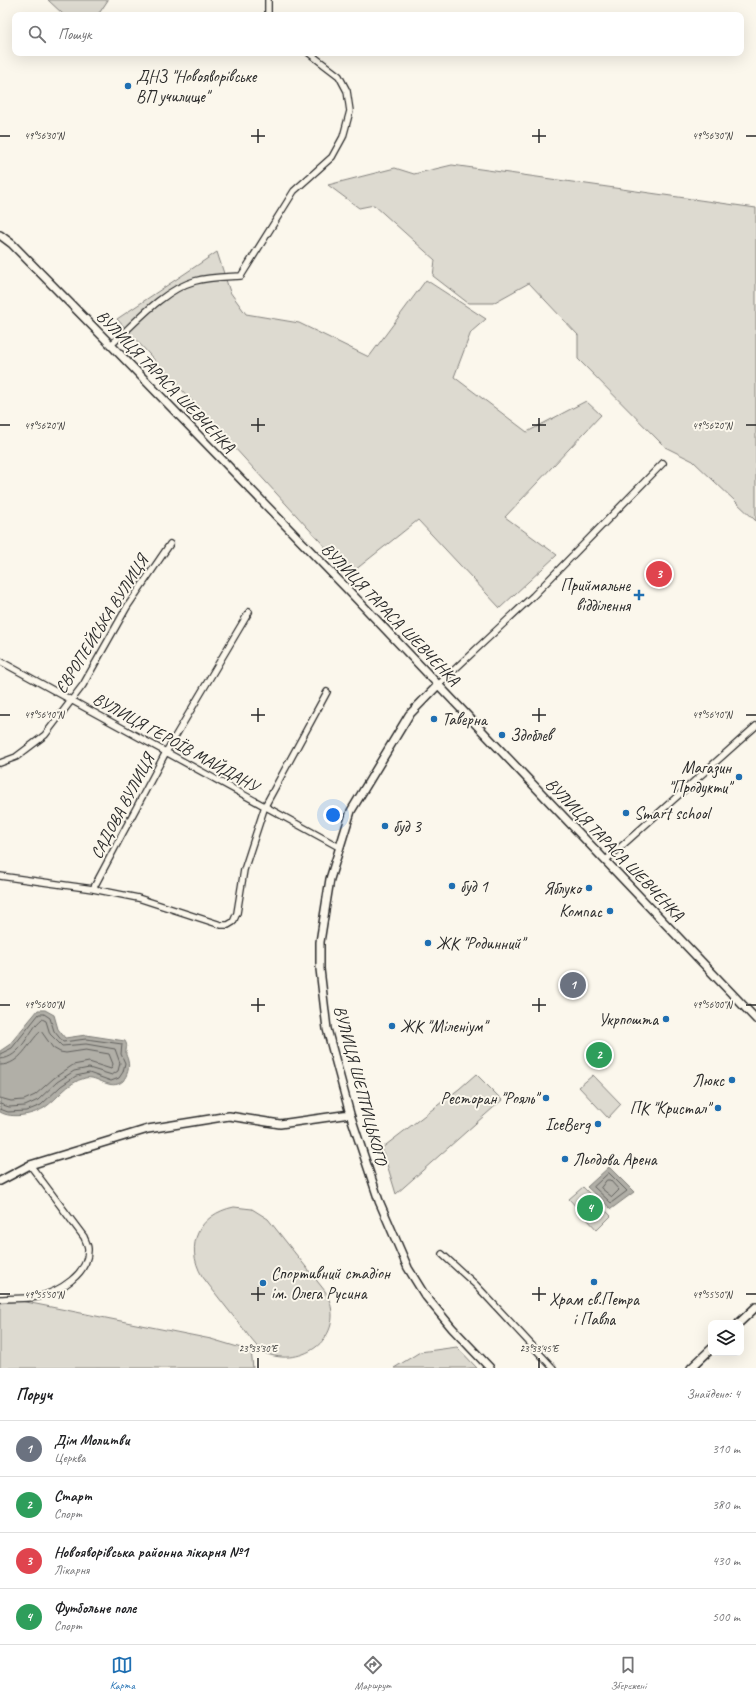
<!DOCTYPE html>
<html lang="uk">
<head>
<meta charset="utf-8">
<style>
  :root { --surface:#fff; --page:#f2f2f2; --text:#202124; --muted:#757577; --line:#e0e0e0; --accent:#1f6fb2 }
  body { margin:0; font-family:Caveat,sans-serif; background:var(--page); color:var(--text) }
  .controls { position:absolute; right:12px; bottom:12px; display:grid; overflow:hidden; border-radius:8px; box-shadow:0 4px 16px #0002 }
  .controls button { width:36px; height:36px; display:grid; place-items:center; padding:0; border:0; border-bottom:1px solid var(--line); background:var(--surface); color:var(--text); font:20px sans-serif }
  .you { position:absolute; left:333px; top:815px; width:14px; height:14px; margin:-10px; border:3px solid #fff; border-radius:50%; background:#1a73e8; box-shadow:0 0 0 6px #1a73e833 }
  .badge { display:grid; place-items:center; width:26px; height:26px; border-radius:50%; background:var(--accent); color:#fff; font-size:13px; font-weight:700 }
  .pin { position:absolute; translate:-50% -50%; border:2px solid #fff; box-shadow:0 1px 4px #0006 }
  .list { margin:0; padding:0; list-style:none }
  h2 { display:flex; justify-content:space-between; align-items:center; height:52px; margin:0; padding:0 16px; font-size:17px }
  h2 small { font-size:13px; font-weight:400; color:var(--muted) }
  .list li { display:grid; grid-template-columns:26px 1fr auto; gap:12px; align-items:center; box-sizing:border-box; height:56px; padding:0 16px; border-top:1px solid var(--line) }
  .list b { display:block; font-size:15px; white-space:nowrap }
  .list p { margin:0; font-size:13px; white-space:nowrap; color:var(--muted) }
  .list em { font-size:13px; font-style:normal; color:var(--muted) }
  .icon { flex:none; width:22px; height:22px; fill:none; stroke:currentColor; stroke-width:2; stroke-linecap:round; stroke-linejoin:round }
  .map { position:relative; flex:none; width:756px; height:1368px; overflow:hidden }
  .search { position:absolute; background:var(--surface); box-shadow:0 4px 16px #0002; left:12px; right:12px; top:12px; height:44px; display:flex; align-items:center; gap:10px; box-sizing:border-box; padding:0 14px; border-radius:8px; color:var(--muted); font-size:15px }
  .sheet { height:276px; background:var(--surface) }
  nav { display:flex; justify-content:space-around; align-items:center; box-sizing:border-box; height:56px; border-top:1px solid var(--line); background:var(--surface); font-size:11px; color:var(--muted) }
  nav a { display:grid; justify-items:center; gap:2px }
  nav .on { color:var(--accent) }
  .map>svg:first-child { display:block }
  .green { fill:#dddad0; stroke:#84827e }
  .water { fill:#b1afa7; stroke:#7b7a75 }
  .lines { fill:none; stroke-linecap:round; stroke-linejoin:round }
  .shore { stroke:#61605d; stroke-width:1 }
  .minor-casing { stroke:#2b2b2b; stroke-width:8 }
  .tertiary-casing { stroke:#2b2b2b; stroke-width:10 }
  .minor { stroke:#fbf7ec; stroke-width:5.5 }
  .tertiary { stroke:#fbf7ec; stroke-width:7 }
  .ticks { fill:none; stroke:#2b2b2b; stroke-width:1.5 }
  .poi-dot { fill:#1f6fb2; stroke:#fbf7ec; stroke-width:1.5 }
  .labels { text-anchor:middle; stroke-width:4; stroke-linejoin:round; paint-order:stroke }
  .poi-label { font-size:17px; fill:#2b2b2b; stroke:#fbf7ec; text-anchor:start }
  .street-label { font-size:17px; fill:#2b2b2b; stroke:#fbf7ec }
  .ticks-label { font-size:10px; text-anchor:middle; fill:#2b2b2b; stroke:#fbf7ec; stroke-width:4; stroke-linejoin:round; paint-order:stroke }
</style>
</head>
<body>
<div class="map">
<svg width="756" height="1368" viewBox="0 0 756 1368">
  <rect width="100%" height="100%" fill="#fbf7ec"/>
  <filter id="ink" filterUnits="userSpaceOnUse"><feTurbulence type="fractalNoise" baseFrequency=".025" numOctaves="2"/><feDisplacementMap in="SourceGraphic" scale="8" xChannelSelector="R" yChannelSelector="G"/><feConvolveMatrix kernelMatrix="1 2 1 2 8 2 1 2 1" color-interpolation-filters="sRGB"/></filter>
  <g filter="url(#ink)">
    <!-- green -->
    <path class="green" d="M48,0H108L100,12L95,15H64Z
      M452,165L756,208V521L693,461L665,447L578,359V335L529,283L493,303H468L433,276L435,260L374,205L359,208L328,185L395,168L414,174Z
      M217,252L230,292L246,314L299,323L369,357L426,280L486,319L471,332L454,377L527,432L586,401L601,415L505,517L557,555L500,608L418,520L350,574L117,319Z
      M476,1074L502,1100L396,1194L382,1148L459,1089Z
      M593,1075L621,1104L608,1118L579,1087Z
      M583,1187L611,1216L597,1230L569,1199Z
      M234,1207L252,1209L268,1219L325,1291C349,1333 307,1368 267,1354C256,1348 249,1336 242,1327C228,1310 215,1293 202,1276C184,1245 199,1214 234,1207Z
      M21,1301L211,1339L251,1351L253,1368H0V1303Z
      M457,1347L477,1368H394L420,1352Z"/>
    <!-- water -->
    <path class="water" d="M38,1010H45L54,1015L58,1029L65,1038L86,1035L125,1041C128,1046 126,1047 126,1052C125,1055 128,1058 128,1061C130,1067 127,1076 123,1081C110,1092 98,1075 85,1078C66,1083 59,1098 44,1108C32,1115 12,1119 0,1112V1051L9,1045Z
      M609,1167L634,1192L611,1209L587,1187Z"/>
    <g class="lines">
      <!-- shore -->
      <path class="shore" d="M0,1054L12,1048L39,1014H44L50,1018L54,1031L63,1042L86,1039L122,1044L121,1054L125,1063L123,1072L119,1078L111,1081L89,1073L76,1076L61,1086L41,1105L26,1111L8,1112L0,1109
        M0,1059C22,1058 28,1030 42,1019L46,1021L50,1034L62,1046L86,1044L115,1049L120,1063L118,1071L112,1075L89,1068L74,1071L57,1082L38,1100L25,1106L9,1107L0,1104
        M0,1065C21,1065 28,1042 41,1031L53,1048L60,1052L66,1053L86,1050L109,1054L113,1064L111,1069L89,1062L73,1065L54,1078L35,1095L24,1100L11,1101L0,1098
        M609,1173L627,1191L611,1203L594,1187Z
        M607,1180H610L619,1190L612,1197L601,1188Z"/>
      <!-- minor casing -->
      <g class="minor-casing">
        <path id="minor" d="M268,0V15
          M111,345C135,323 163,290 195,281C209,277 226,277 241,276L294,191L332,157L343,137L350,111L347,91L339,76L309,53
          M0,661L339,847
          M438,685L533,596L663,463
          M0,763L16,757L45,735L83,685L127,607L170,544
          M606,860L756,726
          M0,876L93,889L138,898L221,925H228L233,922L237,913L244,870L265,806L327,692
          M93,889L166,752L249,612
          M442,1254L476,1285L553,1368
          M0,1299C12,1298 26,1299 37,1297C59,1292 89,1274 88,1249C88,1245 85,1240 84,1237L30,1165"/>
      </g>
      <!-- tertiary casing -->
      <g class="tertiary-casing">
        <path id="tertiary" d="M0,235L12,244L111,345L350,592L756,1019
          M438,685L409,715L351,811L330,879L320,942V969L327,1029L350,1114L379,1201L408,1268L424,1294L452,1328L490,1368
          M0,1181L30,1165L148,1129L229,1116L280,1124L350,1114
          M739,1323L756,1307
          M691,1368L711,1349"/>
      </g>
      <!-- minor -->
      <use href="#minor" class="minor"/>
      <!-- tertiary -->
      <use href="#tertiary" class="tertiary"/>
    </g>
  </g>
  <!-- ticks -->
  <path class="ticks" d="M258,129V143M539,129V143M0,136H10M251,136H265M532,136H546M746,136H756M258,418V432M539,418V432M0,425H10M251,425H265M532,425H546M746,425H756M258,708V722M539,708V722M0,715H10M251,715H265M532,715H546M746,715H756M258,998V1012M539,998V1012M0,1005H10M251,1005H265M532,1005H546M746,1005H756M258,1287V1301M539,1287V1301M0,1294H10M251,1294H265M532,1294H546M746,1294H756M258,1358V1368M539,1358V1368"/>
  <!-- markers -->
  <g class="poi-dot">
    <circle cx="128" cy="86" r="4"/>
    <path d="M637 589h4v4h4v4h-4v4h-4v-4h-4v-4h4z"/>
    <circle cx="434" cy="719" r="4"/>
    <circle cx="502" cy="735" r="4"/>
    <circle cx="739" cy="777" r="4"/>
    <circle cx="626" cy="813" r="4"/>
    <circle cx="385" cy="826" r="4"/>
    <circle cx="452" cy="886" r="4"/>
    <circle cx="589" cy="888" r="4"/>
    <circle cx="610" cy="911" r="4"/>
    <circle cx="428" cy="943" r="4"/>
    <circle cx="666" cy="1019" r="4"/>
    <circle cx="392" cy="1026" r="4"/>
    <circle cx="732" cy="1080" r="4"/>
    <circle cx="546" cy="1098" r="4"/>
    <circle cx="718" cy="1108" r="4"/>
    <circle cx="598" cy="1124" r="4"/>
    <circle cx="565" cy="1159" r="4"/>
    <circle cx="594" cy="1282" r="4"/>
    <circle cx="263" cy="1283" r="4"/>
  </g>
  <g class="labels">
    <!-- poi labels -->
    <g class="poi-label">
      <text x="136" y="82">ДНЗ "Новояворівське<tspan x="136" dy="20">ВП училище"</tspan></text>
      <text x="630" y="591" text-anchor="end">Приймальне<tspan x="630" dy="20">відділення</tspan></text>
      <text x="442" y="725">Таверна</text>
      <text x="510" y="741">Здоблев</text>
      <text x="731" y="773" text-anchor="end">Магазин<tspan x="731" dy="20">"Продукти"</tspan></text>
      <text x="634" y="819">Smart school</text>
      <text x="393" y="832">буд 3</text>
      <text x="460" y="892">буд 1</text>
      <text x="581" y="894" text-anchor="end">Яблуко</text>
      <text x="602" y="917" text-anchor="end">Компас</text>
      <text x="436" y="949">ЖК "Родинний"</text>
      <text x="658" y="1025" text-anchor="end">Укрпошта</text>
      <text x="400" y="1032">ЖК "Міленіум"</text>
      <text x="724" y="1086" text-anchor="end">Люкс</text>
      <text x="538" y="1104" text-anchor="end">Ресторан "Рояль"</text>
      <text x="710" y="1114" text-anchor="end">ПК "Кристал"</text>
      <text x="590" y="1130" text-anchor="end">IceBerg</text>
      <text x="573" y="1165">Льодова Арена</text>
      <text x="271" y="1279">Спортивний стадіон<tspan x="271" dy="20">ім. Олега Русина</tspan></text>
      <text x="594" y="1305" text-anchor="middle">Храм св.Петра<tspan x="594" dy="20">і Павла</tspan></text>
    </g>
    <!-- street labels -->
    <g class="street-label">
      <text transform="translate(166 381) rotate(46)" y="6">ВУЛИЦЯ ТАРАСА ШЕВЧЕНКА</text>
      <text transform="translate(391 614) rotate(46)" y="6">ВУЛИЦЯ ТАРАСА ШЕВЧЕНКА</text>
      <text transform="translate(101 624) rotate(-58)" y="6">ЄВРОПЕЙСЬКА ВУЛИЦЯ</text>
      <text transform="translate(176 742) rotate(29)" y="6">ВУЛИЦЯ ГЕРОЇВ МАЙДАНУ</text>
      <text transform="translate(122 806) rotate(-62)" y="6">САДОВА ВУЛИЦЯ</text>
      <text transform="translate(615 849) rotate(46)" y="6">ВУЛИЦЯ ТАРАСА ШЕВЧЕНКА</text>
      <text transform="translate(361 1085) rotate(75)" y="6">ВУЛИЦЯ ШЕПТИЦЬКОГО</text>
    </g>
  </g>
  <g class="ticks-label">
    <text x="44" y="139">49°56'30"N</text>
    <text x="712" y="139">49°56'30"N</text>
    <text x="44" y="429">49°56'20"N</text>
    <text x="712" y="429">49°56'20"N</text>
    <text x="44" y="718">49°56'10"N</text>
    <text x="712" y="718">49°56'10"N</text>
    <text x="44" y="1008">49°56'00"N</text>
    <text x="712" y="1008">49°56'00"N</text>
    <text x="44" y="1298">49°55'50"N</text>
    <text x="712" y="1298">49°55'50"N</text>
    <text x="258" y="1352">23°33'30"E</text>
    <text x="539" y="1352">23°33'45"E</text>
  </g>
</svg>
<div class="controls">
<button><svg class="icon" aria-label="layers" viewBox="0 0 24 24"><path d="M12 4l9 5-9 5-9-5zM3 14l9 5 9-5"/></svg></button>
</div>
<div class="you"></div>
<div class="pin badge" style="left:573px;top:985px;background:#6b7280">1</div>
<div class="pin badge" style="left:599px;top:1055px;background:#2e9e5b">2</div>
<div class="pin badge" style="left:659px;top:574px;background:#e0444e">3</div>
<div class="pin badge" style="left:590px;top:1208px;background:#2e9e5b">4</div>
<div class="search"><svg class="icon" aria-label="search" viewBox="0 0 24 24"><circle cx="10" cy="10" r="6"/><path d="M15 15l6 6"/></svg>Пошук</div>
</div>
<section class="sheet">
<h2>Поруч<small>Знайдено: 4</small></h2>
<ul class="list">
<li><span class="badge" style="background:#6b7280">1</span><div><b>Дім Молитви</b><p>Церква</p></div><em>310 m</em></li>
<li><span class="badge" style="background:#2e9e5b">2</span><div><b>Старт</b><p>Спорт</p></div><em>380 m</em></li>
<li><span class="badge" style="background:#e0444e">3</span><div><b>Новояворівська районна лікарня №1</b><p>Лікарня</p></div><em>430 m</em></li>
<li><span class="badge" style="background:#2e9e5b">4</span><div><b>Футбольне поле</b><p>Спорт</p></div><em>500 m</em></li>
</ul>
</section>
<nav>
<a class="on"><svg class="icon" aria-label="map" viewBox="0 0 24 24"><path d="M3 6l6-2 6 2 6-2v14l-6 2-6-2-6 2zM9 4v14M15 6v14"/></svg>Карта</a>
<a><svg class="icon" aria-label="directions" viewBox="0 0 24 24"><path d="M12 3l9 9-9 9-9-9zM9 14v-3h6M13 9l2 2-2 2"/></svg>Маршрут</a>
<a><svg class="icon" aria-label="saved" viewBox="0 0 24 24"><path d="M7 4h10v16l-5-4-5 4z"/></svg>Збережені</a>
</nav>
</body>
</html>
